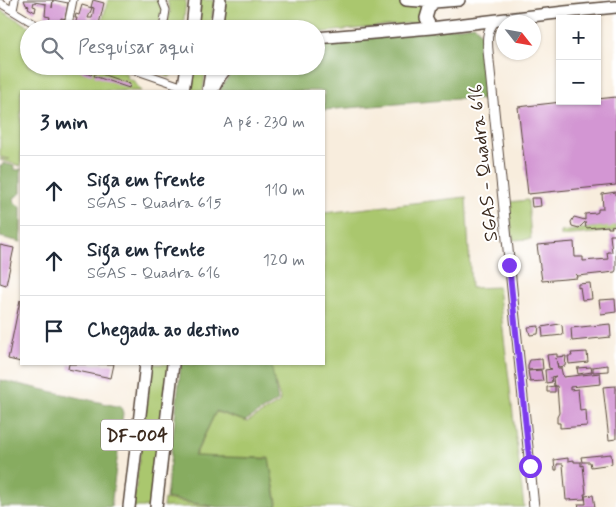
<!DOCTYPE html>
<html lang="pt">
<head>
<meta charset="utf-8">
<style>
  :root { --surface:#fff; --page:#f6f6f7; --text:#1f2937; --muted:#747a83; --line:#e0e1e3 }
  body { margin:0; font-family:Mynerve,sans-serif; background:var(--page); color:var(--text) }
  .controls { position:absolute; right:15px; top:15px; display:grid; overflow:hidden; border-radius:0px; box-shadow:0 1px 4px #0004 }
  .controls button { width:45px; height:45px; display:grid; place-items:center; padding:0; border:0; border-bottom:1px solid var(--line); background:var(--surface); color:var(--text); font:25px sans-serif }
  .compass { position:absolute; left:496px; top:15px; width:45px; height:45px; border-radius:50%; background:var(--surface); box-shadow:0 1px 4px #0004; rotate:121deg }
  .stop { position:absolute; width:15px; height:15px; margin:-11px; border:4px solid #7c3aed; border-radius:50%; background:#fff }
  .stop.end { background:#7c3aed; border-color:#fff; box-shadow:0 1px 5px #0008 }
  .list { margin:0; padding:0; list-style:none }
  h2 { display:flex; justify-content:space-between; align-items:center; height:65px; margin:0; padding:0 20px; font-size:21px }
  h2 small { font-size:16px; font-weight:400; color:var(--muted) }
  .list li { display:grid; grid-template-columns:32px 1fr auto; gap:15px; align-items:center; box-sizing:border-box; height:70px; padding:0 20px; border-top:1px solid var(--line) }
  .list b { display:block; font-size:19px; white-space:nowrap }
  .list p { margin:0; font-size:16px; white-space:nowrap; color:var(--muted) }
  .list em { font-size:16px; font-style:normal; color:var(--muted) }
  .icon { flex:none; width:28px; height:28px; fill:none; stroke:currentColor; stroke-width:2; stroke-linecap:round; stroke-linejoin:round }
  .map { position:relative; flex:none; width:616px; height:507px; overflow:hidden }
  .search { position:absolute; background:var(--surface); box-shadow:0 1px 4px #0004; left:20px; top:20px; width:305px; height:55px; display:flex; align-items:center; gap:12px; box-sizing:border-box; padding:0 18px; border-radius:28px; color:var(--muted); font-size:19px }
  .panel { position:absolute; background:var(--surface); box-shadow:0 1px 4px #0004; left:20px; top:90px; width:305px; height:275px; border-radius:0px }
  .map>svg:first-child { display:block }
  .green { fill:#aac76e; stroke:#727846 }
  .forest { fill:#87ac61; stroke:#616b40 }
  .building { fill:#d396d3 }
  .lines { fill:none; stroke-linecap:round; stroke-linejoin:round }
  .minor-casing { stroke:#57473b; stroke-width:9 }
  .tertiary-casing { stroke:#57473b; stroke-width:11 }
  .primary-casing { stroke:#57473b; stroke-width:14 }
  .trunk-casing { stroke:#57473b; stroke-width:14 }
  .minor { stroke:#fff; stroke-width:7 }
  .tertiary { stroke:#fff; stroke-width:9 }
  .primary { stroke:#fff; stroke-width:11 }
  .trunk { stroke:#fff; stroke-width:11 }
  .route { stroke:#7c3aed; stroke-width:6 }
  .labels { text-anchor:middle; stroke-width:4; stroke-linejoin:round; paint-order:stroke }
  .shield { fill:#fff; stroke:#766a62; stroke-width:1 }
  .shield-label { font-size:18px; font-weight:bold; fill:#3b2a1e }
  .street-label { font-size:19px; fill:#3b2a1e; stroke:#fff }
</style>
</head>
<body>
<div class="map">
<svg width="616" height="507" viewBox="0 0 616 507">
  <rect width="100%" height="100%" fill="#fff"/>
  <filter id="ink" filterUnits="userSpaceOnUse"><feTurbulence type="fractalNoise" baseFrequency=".02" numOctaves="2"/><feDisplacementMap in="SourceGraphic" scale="10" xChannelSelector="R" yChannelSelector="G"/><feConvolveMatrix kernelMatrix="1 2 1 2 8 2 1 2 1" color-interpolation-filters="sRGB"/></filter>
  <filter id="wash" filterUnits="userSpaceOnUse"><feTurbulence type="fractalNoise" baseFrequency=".0096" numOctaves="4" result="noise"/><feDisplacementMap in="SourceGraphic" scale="20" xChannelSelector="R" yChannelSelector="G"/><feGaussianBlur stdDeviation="1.12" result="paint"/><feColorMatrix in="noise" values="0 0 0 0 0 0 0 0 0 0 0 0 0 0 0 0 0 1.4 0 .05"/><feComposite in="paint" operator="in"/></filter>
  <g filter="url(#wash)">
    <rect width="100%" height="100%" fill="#f8eddd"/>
    <!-- green -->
    <path class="green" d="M108,0H160L163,6L158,29H100Z
      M167,0H186L183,29H166L170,11Z
      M198,0H214L211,29H196Z
      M225,0H386L425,4L422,15L423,22L316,33V29H221Z
      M0,10L34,29H29V66H105L128,74L127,78L134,81L141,91H21V166L0,160V159H10L0,157Z
      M155,66H175L174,73L169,77L156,72Z
      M195,66H206L203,91H192Z
      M466,197L471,288L498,287L524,507H278L269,458L195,456L216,412L247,422L279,403L280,399L269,364H324V213Z
      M528,200L531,239L513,240L509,202Z
      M616,224V231L561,236V232Z
      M152,364H169L150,507H133Z
      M164,499L212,507H163Z"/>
    <!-- forest -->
    <path class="forest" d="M475,25L485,40L488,101L469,98L324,110V91H219L231,73L240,66H316V45Z
      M3,163L14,166V169L19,170L21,168V193L14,198L15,203L21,207V242L0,237V166H2Z
      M181,364H271L278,401L245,421L216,411L194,456L269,459L277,507H217L166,498Z
      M0,380L121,407L123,413L111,507H0Z"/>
    <g id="blocks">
      <!-- building -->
      <path class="building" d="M24,0H53L52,8L53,0L68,3L65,19L61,18L60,25H63L62,27L60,28L49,21L50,17L45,16L46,4L34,2L33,6L36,7L35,12L28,8L29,6L26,5Z
        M93,0L104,3L99,24H101L100,28L91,29L75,25L77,18H75L76,14L79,15L82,5L92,8L88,18H92L94,8L91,7Z
        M77,66H79L94,72L91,75L76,70Z
        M96,72L130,84L129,88L94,76Z
        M616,97V185L528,194L518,107L570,101H597V99Z
        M616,192V225L611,226L612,228H608V226L586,228L585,222L579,228L572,226L571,222L574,217L585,220V214L596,213L598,212V209H603L602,194Z
        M531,198H540L541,206L532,207Z
        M610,235H616V270L615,272L578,276L576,274L577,278L542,281L537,245L574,242L575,257H583V261L608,259L607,252H612Z
        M0,245L14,248L6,285L0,283Z
        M590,283L592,299L582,300L580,287L578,288V284Z
        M615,299L616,312L601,314L599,300Z
        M20,300L21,301V362L8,359Z
        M559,324L562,325L563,335L543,337L542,327Z
        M610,324L611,337L572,341L571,328Z
        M539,326L538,334L530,335L528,327Z
        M587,352L588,362L569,364L568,356H572L571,353Z
        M557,354V357L566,356L565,366L558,367L556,358L558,368H561L563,377L600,373L601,384L570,387V390L578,389L580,411L586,410L587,426L560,428V423H557V417L559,413L557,386H554L553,378L556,376L551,377L552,382L546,383L545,370L552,369L549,368L547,355Z
        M542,359L543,369L528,370V365L530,360Z
        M69,364H114L111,378L68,369Z
        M608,365V371L593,372V367Z
        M591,367L592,372L578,374L577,368Z
        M541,370L543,381L530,382L528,371Z
        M555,386V392H547V387Z
        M616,386V439L609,440L603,387Z
        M611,454L612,464L591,467L590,462H582L581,457Z
        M568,458V461L574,460V462H581V466L583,465L586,494H584L585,499L566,500L563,464H557V470H555L554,460Z
        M593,495L595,507H579L578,504H586L585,496Z"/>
    </g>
  </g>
  <g filter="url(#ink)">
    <use href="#blocks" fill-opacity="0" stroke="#57473b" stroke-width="1"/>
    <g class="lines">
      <!-- minor casing -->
      <g class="minor-casing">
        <path id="minor" d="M162,0L166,10L163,29
          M0,3L43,29
          M13,10L15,0
          M67,29L73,0
          M123,66L184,87"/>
      </g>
      <!-- tertiary casing -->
      <g class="tertiary-casing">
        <path id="tertiary" d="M495,21C484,32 488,47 489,61L534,507"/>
      </g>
      <!-- primary casing -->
      <g class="primary-casing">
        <path id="primary" d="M406,0L434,2L459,0
          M431,28L426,18L429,8L434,2
          M316,38L431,28L565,12L616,7
          M212,91L220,76L228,66"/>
      </g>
      <!-- trunk casing -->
      <g class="trunk-casing">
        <path id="trunk" d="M192,29L195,0
          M216,29L220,0
          M183,91L187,66
          M208,91L212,66
          M129,507L146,364
          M156,507L173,364"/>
      </g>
      <!-- minor -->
      <use href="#minor" class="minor"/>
      <!-- tertiary -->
      <use href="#tertiary" class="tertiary"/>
      <!-- primary -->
      <use href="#primary" class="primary"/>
      <!-- trunk -->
      <use href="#trunk" class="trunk"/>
    </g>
  </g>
  <g class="lines" filter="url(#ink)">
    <!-- route -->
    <path class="route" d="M509,265L530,466"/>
  </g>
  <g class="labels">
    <!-- shield labels -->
    <rect class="shield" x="101" y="419.5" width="72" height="31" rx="4"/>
    <g class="shield-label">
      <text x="137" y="441">DF-004</text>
    </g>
    <!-- street labels -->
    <g class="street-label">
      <text transform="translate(482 163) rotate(-96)" y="7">SGAS - Quadra 616</text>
    </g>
  </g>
</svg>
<div class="controls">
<button>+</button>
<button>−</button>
</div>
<svg class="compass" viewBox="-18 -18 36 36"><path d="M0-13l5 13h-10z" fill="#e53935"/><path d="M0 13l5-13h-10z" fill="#747a83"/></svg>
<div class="stop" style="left:530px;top:466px"></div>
<div class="stop end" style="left:509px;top:265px"></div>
<div class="search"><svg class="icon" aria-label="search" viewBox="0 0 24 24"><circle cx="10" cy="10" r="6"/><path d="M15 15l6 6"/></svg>Pesquisar aqui</div>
<section class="panel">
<h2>3 min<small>A pé · 230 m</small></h2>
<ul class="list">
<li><svg class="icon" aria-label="ahead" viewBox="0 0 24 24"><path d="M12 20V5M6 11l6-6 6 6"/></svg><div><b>Siga em frente</b><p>SGAS - Quadra 615</p></div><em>110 m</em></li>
<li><svg class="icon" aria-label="ahead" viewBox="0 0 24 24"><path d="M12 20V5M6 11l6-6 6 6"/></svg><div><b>Siga em frente</b><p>SGAS - Quadra 616</p></div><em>120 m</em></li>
<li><svg class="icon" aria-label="arrive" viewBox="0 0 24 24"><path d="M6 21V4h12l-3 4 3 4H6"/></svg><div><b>Chegada ao destino</b></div></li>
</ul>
</section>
</div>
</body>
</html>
